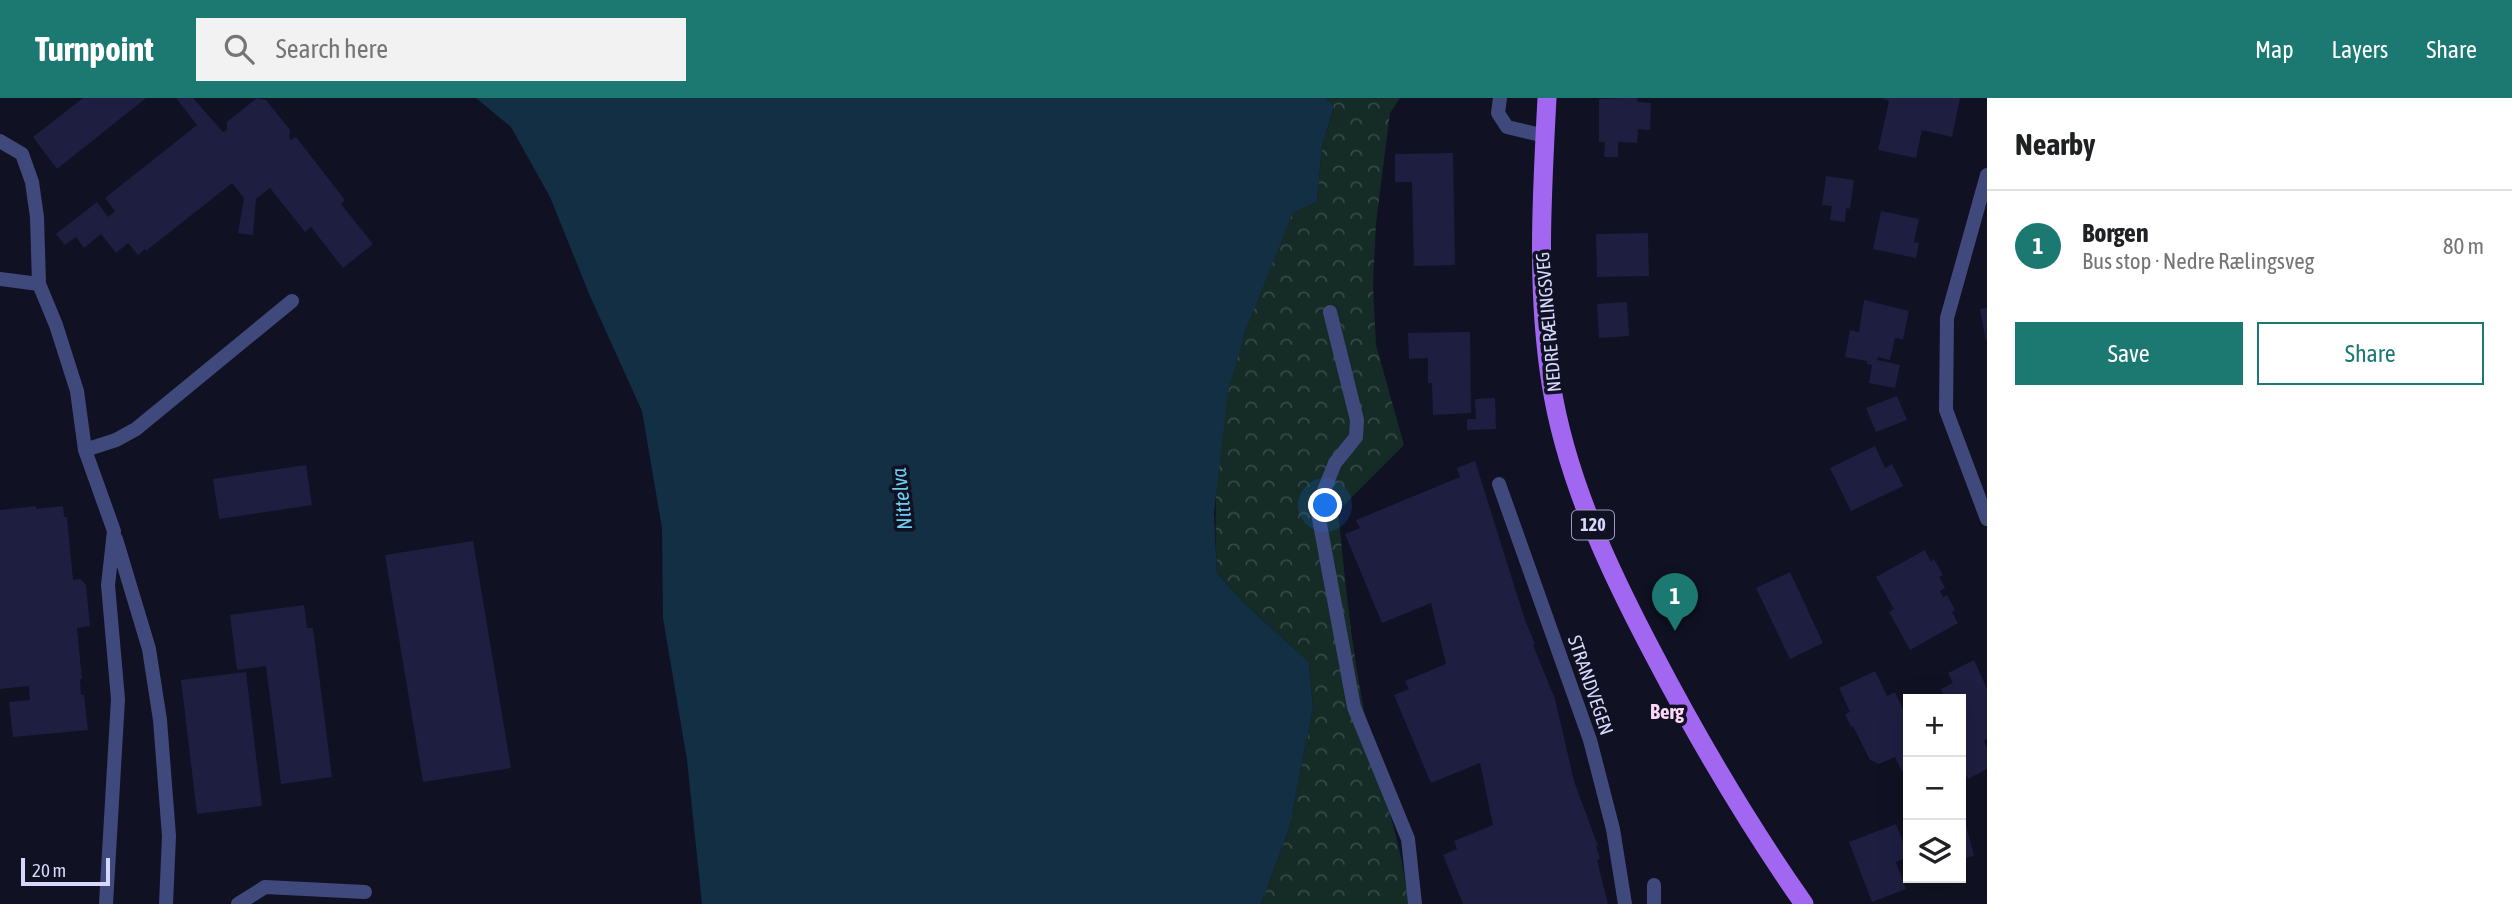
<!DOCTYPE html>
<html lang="en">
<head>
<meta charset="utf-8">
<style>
  :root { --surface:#fff; --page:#f2f2f2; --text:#202124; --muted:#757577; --line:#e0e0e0; --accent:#1c7972 }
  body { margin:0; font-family:"Asap Condensed",sans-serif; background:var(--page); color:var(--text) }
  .controls { position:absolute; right:21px; bottom:21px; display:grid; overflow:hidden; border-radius:0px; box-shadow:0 7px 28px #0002 }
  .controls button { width:63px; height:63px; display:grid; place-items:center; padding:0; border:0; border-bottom:2px solid var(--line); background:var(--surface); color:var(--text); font:35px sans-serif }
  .scale { position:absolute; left:21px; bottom:18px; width:89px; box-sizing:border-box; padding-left:7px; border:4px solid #d5d8fb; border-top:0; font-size:19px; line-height:24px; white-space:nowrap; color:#d5d8fb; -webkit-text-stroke:5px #101122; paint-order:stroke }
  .you { position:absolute; left:1326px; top:408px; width:24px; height:24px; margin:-18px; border:5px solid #fff; border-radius:50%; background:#1a73e8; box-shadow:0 0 0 10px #1a73e833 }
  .badge { display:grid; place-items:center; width:46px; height:46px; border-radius:50%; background:var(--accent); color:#fff; font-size:23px; font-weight:700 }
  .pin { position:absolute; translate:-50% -58px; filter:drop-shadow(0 2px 4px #0008) }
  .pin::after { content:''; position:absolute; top:37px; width:24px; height:21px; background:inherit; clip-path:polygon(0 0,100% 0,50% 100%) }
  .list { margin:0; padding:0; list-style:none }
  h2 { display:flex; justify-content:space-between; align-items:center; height:91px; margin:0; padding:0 28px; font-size:30px }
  h2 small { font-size:23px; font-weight:400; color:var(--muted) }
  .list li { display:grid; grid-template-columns:46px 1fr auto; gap:21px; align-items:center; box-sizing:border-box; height:112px; padding:0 28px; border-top:2px solid var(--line) }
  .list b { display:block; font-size:26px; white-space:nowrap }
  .list p { margin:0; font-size:23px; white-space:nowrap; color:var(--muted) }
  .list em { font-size:23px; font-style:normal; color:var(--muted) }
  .actions { display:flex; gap:14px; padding:21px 28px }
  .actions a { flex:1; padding:16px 0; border:2px solid var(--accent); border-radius:0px; text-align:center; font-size:24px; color:var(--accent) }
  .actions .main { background:var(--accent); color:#fff }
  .icon { flex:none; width:38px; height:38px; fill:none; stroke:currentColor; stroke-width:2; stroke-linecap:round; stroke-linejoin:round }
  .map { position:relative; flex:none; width:1987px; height:806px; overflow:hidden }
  header { display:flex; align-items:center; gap:42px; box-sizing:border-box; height:98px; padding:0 35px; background:var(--accent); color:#fff }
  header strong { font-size:33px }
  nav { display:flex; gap:38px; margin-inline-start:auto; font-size:24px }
  .search { width:490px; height:63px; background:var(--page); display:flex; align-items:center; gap:18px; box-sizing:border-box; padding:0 24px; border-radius:0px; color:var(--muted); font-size:26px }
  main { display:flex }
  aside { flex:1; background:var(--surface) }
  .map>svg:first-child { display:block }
  .forest { fill:url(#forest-crowns) }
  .water { fill:#132f43 }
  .building { fill:#1e1e41 }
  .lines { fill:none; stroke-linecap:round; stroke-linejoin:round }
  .service { stroke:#40497c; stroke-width:14 }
  .minor { stroke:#40497c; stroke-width:14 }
  .primary { stroke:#a267f0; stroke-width:19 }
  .labels { text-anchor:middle; stroke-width:7; stroke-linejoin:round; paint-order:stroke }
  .shield { fill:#101122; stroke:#9a9cba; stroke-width:2 }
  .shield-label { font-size:18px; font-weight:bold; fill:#d5d8fb }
  .street-label { font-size:19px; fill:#d5d8fb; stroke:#101122 }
  .water-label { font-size:21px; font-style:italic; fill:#6dcef0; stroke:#101122 }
  .neighbourhood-label { font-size:21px; font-weight:bold; fill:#fbd7f5; stroke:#101122 }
</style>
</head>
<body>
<header>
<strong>Turnpoint</strong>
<div class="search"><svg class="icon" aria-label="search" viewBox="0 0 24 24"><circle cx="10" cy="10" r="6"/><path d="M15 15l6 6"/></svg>Search here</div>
<nav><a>Map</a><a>Layers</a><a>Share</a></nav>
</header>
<main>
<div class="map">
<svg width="1987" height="806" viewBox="0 0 1987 806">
  <defs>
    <pattern id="forest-crowns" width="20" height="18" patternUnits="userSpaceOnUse" patternTransform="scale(1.75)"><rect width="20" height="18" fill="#142b26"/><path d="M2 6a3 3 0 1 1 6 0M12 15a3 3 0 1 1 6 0" fill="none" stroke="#354946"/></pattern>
  </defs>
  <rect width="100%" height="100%" fill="#101122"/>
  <!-- forest -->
  <path class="forest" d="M1326,0H1400L1390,15L1376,125L1373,187L1376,247L1404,347L1338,413C1346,491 1353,568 1371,645C1383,699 1404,751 1408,806H1261L1289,731L1313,610L1309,564L1246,507L1217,475C1214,415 1215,353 1228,294C1242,232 1268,172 1293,113L1317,104L1322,48L1334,10Z"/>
  <!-- water -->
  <path class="water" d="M476,0H1326L1334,9L1322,48L1317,104L1293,114L1245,234L1228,294L1214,415L1217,475L1246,507L1309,564L1313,610L1289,731L1261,806H702L687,662L663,520L662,430L642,313L590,198L550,99L511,29Z"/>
  <!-- building -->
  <path class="building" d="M83,0H146L57,71L33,39Z
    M176,0H193L223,34L227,32V24L257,0L266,2L290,32L289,39L291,42L296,39L345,102L341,106L373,146L343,170L311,129L305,134L270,90L256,101L253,137L238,135L244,100L232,85L146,153L145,151L138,157L128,145L116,155L101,136L84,150L76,139L65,147L56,136L97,104L108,119L115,113L105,100L197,27Z
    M1623,0H1637L1638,4L1651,5L1650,32L1638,31L1637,45L1618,44V59H1604L1605,44H1599V1Z
    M1881,0H1960L1952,39L1922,32L1916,60L1878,52L1889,3Z
    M1453,55L1455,167L1414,168L1412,84H1395V56Z
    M1826,78L1854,82L1850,111L1846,110L1845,124L1830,122L1832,108L1822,107Z
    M1881,113L1919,121L1914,144L1919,145L1916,160L1873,151Z
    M1648,135L1649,178L1597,179L1596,136Z
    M1864,202L1909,213L1903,241L1895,240L1890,262L1878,259L1877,262L1900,267L1895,290L1869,285L1872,267L1867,266V263L1845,259L1850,232L1859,234Z
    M1627,204L1629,238L1599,240L1597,206Z
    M1987,210V243H1986L1980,211Z
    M1470,234L1471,315L1433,317L1432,285H1428V260L1409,261L1408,235Z
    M1897,298L1907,322L1876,334L1866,310Z
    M1495,300L1496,331L1467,332V321H1476L1475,301Z
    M1875,348L1885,370L1892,366L1903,388L1851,413L1830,370Z
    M1475,363L1525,522L1535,546L1533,547L1555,601L1574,683L1598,748H1596L1600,761L1597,762L1608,806H1463L1443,757L1457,751L1454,743L1493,727L1480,665L1431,685L1394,597L1409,591L1405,583L1446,566L1431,505L1382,525L1345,436L1360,430L1356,422L1460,379L1457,370Z
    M306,367L312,407L219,421L213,381Z
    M36,408V411L63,408L64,419H67L73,482L81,481L86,487L90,528L77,530L82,581H80L81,597H84L88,632L13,639L9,604L30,602L29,588L0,591V412Z
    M473,443L511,670L423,684L385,457Z
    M1925,452L1931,464L1934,461L1943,477L1939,479L1945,490L1940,493L1943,499L1947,497L1955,512L1952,514L1958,525L1910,552L1889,514L1894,511L1876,479Z
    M1790,474L1823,545L1790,561L1756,490Z
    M304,507L307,530H313L332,679L281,686L266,568L237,572L230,517Z
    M1974,562L1987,591V641L1984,643L1987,650V671L1968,681L1961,666V601H1946L1941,591L1953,585L1948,575Z
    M1875,573L1887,598L1895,594L1908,622V671L1902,674L1895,659L1879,666L1870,662L1853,628L1851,629L1845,616L1850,614L1839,590Z
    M246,574L262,708L197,716L181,582Z
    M1965,723L1974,758L1961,761V724Z
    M1896,726L1908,757V759L1896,764L1906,791L1872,804L1849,744Z"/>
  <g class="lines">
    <!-- service -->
    <path class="service" d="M1500,0L1498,15L1507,29L1545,38
      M0,43L22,56L32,84L37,119L39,186L56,227L77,293L85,352L114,433L108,487L118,601L106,806
      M0,181L39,186
      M1330,214L1357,322L1356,339L1335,365L1317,410L1354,609L1408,741L1415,806
      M85,352L116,342L136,331L292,203
      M1499,386L1590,642L1613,731L1625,806
      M116,441L149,551L160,622L169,738L166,806
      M238,806L265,789L365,794"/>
    <!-- minor -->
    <path class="minor" d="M1987,77L1947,220L1946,312L1987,421
      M1654,787V806"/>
    <!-- primary -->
    <path class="primary" d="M1547,0C1542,95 1536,191 1551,285C1566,381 1609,472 1654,557C1699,643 1748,726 1804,806"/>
  </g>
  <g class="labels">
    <!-- shield labels -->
    <rect class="shield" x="1572" y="412.5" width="42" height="29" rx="5"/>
    <g class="shield-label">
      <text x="1593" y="433">120</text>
    </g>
    <!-- street labels -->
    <g class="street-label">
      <text transform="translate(1548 224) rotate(-95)" y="7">NEDRE RÆLINGSVEG</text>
      <text transform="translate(1591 587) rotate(71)" y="7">STRANDVEGEN</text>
    </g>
    <!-- water labels -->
    <g class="water-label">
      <text transform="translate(902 401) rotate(-96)" y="7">Nittelva</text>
    </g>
    <!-- neighbourhood labels -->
    <g class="neighbourhood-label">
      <text x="1667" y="621">Berg</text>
    </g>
  </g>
</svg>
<div class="controls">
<button>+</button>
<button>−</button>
<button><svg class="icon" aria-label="layers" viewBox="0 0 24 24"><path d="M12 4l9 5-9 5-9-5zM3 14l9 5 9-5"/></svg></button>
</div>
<div class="scale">20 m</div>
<div class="you"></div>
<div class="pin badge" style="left:1675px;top:533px">1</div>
</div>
<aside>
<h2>Nearby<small></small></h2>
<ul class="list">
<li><span class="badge">1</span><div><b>Borgen</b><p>Bus stop · Nedre Rælingsveg</p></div><em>80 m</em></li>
</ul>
<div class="actions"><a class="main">Save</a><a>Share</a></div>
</aside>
</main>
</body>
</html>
